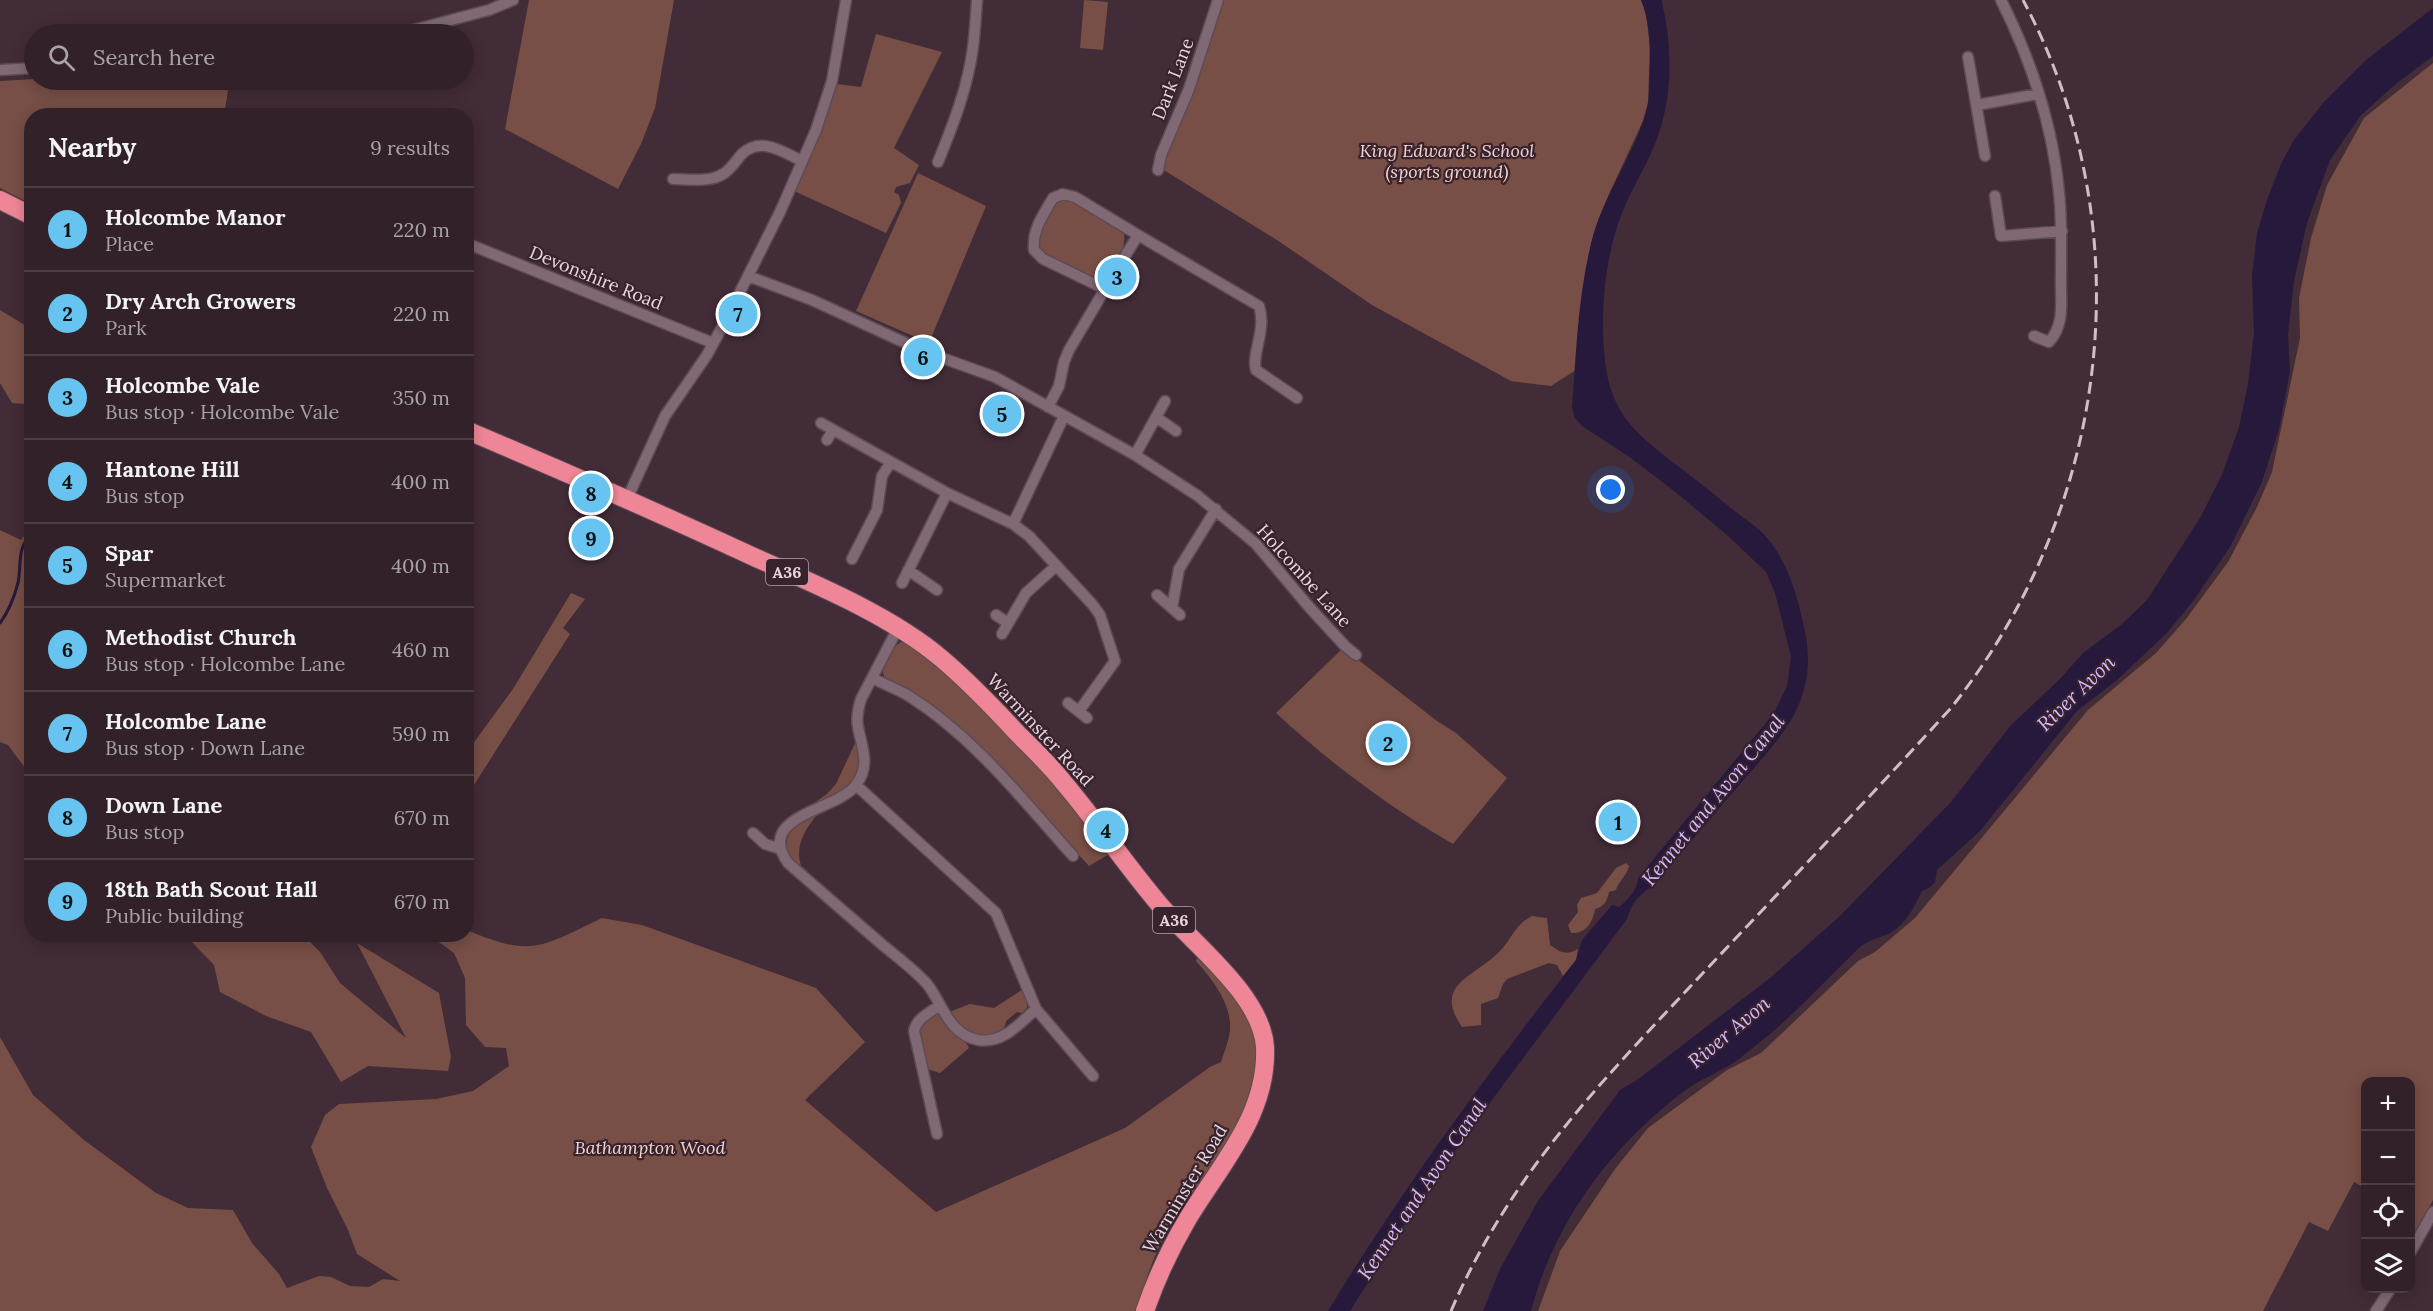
<!DOCTYPE html>
<html lang="en">
<head>
<meta charset="utf-8">
<style>
  :root { --surface:#322129; --page:#3d2e35; --text:#f1f3f6; --muted:#a8a3a8; --line:#4d3e46; --accent:#67c4f0 }
  body { margin:0; font-family:Lora,serif; background:var(--page); color:var(--text) }
  .controls { position:absolute; right:18px; bottom:18px; display:grid; overflow:hidden; border-radius:12px; box-shadow:0 3px 15px #0003 }
  .controls button { width:54px; height:54px; display:grid; place-items:center; padding:0; border:0; border-bottom:2px solid var(--line); background:var(--surface); color:var(--text); font:30px sans-serif }
  .you { position:absolute; left:1611px; top:490px; width:21px; height:21px; margin:-15px; border:4px solid #fff; border-radius:50%; background:#1a73e8; box-shadow:0 0 0 9px #1a73e833 }
  .badge { display:grid; place-items:center; width:39px; height:39px; border-radius:50%; background:var(--accent); color:#111; font-size:20px; font-weight:700 }
  .pin { position:absolute; translate:-50% -50%; border:3px solid #fff; box-shadow:0 2px 6px #0006 }
  .list { margin:0; padding:0; list-style:none }
  h2 { display:flex; justify-content:space-between; align-items:center; height:78px; margin:0; padding:0 24px; font-size:26px }
  h2 small { font-size:20px; font-weight:400; color:var(--muted) }
  .list li { display:grid; grid-template-columns:39px 1fr auto; gap:18px; align-items:center; box-sizing:border-box; height:84px; padding:0 24px; border-top:2px solid var(--line) }
  .list b { display:block; font-size:22px; white-space:nowrap }
  .list p { margin:0; font-size:20px; white-space:nowrap; color:var(--muted) }
  .list em { font-size:20px; font-style:normal; color:var(--muted) }
  .icon { flex:none; width:33px; height:33px; fill:none; stroke:currentColor; stroke-width:2; stroke-linecap:round; stroke-linejoin:round }
  .map { position:relative; flex:none; width:2433px; height:1311px; overflow:hidden }
  .search { position:absolute; background:var(--surface); box-shadow:0 3px 15px #0003; left:24px; top:24px; width:450px; height:66px; display:flex; align-items:center; gap:15px; box-sizing:border-box; padding:0 21px; border-radius:33px; color:var(--muted); font-size:22px }
  .panel { position:absolute; background:var(--surface); box-shadow:0 3px 15px #0003; left:24px; top:108px; width:450px; height:834px; border-radius:24px }
  .map>svg:first-child { display:block }
  .green { fill:#784f46 }
  .water { fill:#27193c }
  .lines { fill:none; stroke-linecap:round; stroke-linejoin:round }
  .stream { stroke:#27193c; stroke-width:3 }
  .street-casing { stroke:#5d4b54; stroke-width:13 }
  .highway-casing { stroke:#5d4b54; stroke-width:20 }
  .street { stroke:#816875; stroke-width:10 }
  .highway { stroke:#ef8697; stroke-width:18 }
  .rail { stroke:#cebec6; stroke-width:3; stroke-dasharray:12 6; stroke-linecap:butt }
  .labels { text-anchor:middle; stroke-width:4.5; stroke-linejoin:round; paint-order:stroke }
  .shield { fill:#37222d; stroke:#b2a1a9; stroke-width:1.5 }
  .shield-label { font-size:16px; font-weight:bold; fill:#e6d7de }
  .street-label { font-size:18px; fill:#e6d7de; stroke:#37222d }
  .park-label { font-size:18px; font-style:italic; fill:#f4d4cc; stroke:#37222d }
  .water-label { font-size:20px; font-style:italic; fill:#d4bcff; stroke:#37222d }
</style>
</head>
<body>
<div class="map">
<svg width="2433" height="1311" viewBox="0 0 2433 1311">
  <rect width="100%" height="100%" fill="#422c37"/>
  <!-- green -->
  <path class="green" d="M529,0H674L655,108L641,144L618,189L505,129Z
    M1084,0L1108,2L1103,50L1080,48Z
    M1218,0H1641L1646,12L1650,46L1648,102L1643,121L1609,194L1591,243L1576,370L1551,386L1511,381L1372,305L1277,240L1162,169L1192,90Z
    M876,34L942,52L894,148L919,165L910,183L896,187L894,192L899,195L901,203L886,233L794,191L814,149L837,84L861,87Z
    M2433,63V1200L2411,1242L2410,1082H2366L2365,1188L2354,1182L2328,1231L2309,1222L2263,1311H1538L1560,1251L1615,1169L1648,1128L1727,1070L1761,1053L1858,961L1875,952L1915,918L2088,710L2156,653L2186,619L2228,562L2257,507L2272,472L2300,338L2299,298L2311,238L2327,185L2364,118Z
    M34,79L226,80L228,91L224,115L32,116L31,204L0,188V81Z
    M918,173L986,206L929,343L856,311Z
    M1063,198L1074,201L1123,232C1130,246 1109,278 1093,278L1046,255L1038,248C1037,232 1049,206 1063,198Z
    M0,310L31,329V408L27,404L12,403L0,383Z
    M31,527V776L8,745L0,742V530L21,540Z
    M571,593L585,599L563,628L570,634L467,796V752L513,689Z
    M901,642L911,644L935,663L1006,729L1069,795L1111,853L1089,866L984,753L885,680L882,669L894,647Z
    M1343,648L1437,721L1456,733L1507,778L1453,844C1389,807 1330,763 1276,713Z
    M857,739C868,786 847,790 810,806L827,794L836,784Z
    M817,815C802,832 792,853 805,874C775,850 783,827 817,815Z
    M1626,863L1629,866C1627,876 1619,880 1616,890L1609,892C1607,901 1604,907 1595,909C1593,922 1586,934 1571,933L1568,925L1578,912L1577,905L1581,898L1597,893L1616,868Z
    M1532,916L1547,918L1550,945C1560,952 1566,956 1578,949L1576,960L1563,976L1557,965L1549,963L1507,979L1503,984L1498,998L1481,1004V1025L1462,1027C1433,985 1472,978 1498,953C1512,940 1514,925 1532,916Z
    M602,918L642,925L816,988L865,1042L805,1100L936,1212L1125,1128L1210,1067L1221,1062C1224,1052 1229,1041 1230,1030C1232,1004 1212,979 1196,961L1197,958C1218,979 1243,1000 1253,1029C1277,1097 1199,1176 1168,1230C1153,1255 1145,1283 1137,1311H0V1037L33,1095L84,1140L156,1193L188,1208L233,1210L252,1243L279,1274L287,1288L319,1276L331,1277L350,1286L369,1287L383,1279L400,1281L357,1254L348,1230L327,1188L311,1147L325,1115L339,1104L436,1099L473,1091L509,1066L506,1048L485,1047L466,1025L465,978L454,953L429,935L466,934L467,930C532,958 541,947 602,918Z
    M185,935H303L320,952L340,983L406,1038L357,943L439,993L451,1057L448,1071L368,1066L341,1082L311,1032L266,1016L220,992L214,965Z
    M1022,990L1027,1001V1008L1022,1013L1017,1012L1006,1021C1005,1039 977,1037 965,1030C959,1026 954,1018 949,1012L970,1004L994,1008Z
    M938,1014L948,1029L964,1039L969,1048L940,1073L927,1069L918,1031L923,1021Z"/>
  <!-- water -->
  <path class="water" d="M1641,0H1662V3C1673,49 1673,99 1655,144C1644,171 1627,196 1618,224C1604,267 1600,316 1605,361C1611,416 1639,436 1679,467C1698,481 1717,497 1736,512C1746,520 1759,528 1767,538C1787,561 1797,594 1803,623C1811,654 1810,683 1795,713C1780,741 1756,765 1735,790C1708,821 1681,852 1655,884C1640,895 1633,899 1627,919L1483,1112L1416,1206L1350,1311H1328C1402,1189 1488,1073 1576,960L1582,940L1612,905L1619,907C1628,900 1638,889 1638,878L1774,713L1787,686L1791,657L1775,593L1766,572L1727,535L1673,490L1628,456L1582,426L1575,418L1572,408C1576,354 1578,296 1591,244C1602,195 1637,153 1648,104C1650,91 1649,76 1650,63C1650,42 1649,20 1641,0Z
    M2433,8V56L2397,83L2361,115L2330,160L2307,223L2294,281L2288,334L2290,371L2279,429L2262,482L2230,547L2193,601L2167,633L2117,680L2077,711L1980,831L1937,870L1935,882L1929,888L1922,891C1914,907 1907,923 1890,933C1878,939 1868,939 1858,949C1831,975 1805,1003 1777,1028C1767,1037 1756,1045 1745,1054C1729,1069 1705,1076 1687,1089C1612,1145 1555,1220 1531,1311H1483L1500,1269L1538,1201L1620,1090L1637,1080L1770,978L1840,916L1951,802L2011,725L2060,679L2083,653L2122,624L2147,600L2200,518L2222,475L2239,427L2248,384L2254,333L2252,276L2257,233L2268,197L2281,164L2294,140L2323,103L2366,60Z"/>
  <g class="lines">
    <!-- stream -->
    <path class="stream" d="M0,623C9,611 14,598 18,583C22,563 16,550 32,532"/>
    <!-- street casing -->
    <g class="street-casing">
      <path id="street" d="M2001,0C2031,60 2053,127 2059,193C2062,221 2061,249 2061,276C2060,300 2066,323 2049,342L2034,336
        M398,34L489,10L513,0
        M1968,57L1985,156
        M0,70L34,68
        M1977,105L2038,94
        M938,162C953,125 968,87 973,47C975,31 976,15 977,0
        M1158,170L1161,155L1189,89L1218,0
        M673,179C688,179 709,183 723,174C731,170 736,160 742,154C761,136 783,152 802,161
        M1063,194L1075,197L1138,235L1105,289L1043,259L1034,250C1032,230 1043,215 1053,198Z
        M1995,196L2001,236L2062,231
        M1138,235L1259,306C1267,330 1251,354 1256,370L1297,398
        M466,243L713,343
        M748,276L812,300L923,351L995,377L1135,455L1198,496L1256,544L1310,608L1345,646L1356,655
        M1048,407L1059,386L1064,362L1069,350L1105,289
        M1156,417L1176,431
        M821,423L947,493L1013,524L1064,416
        M827,440L833,430
        M1135,455L1165,401
        M627,499L665,416L707,355L727,318L780,212L816,130L832,81L846,0
        M1013,524L1029,536L1092,604L1100,615L1115,661L1079,711
        M852,559L877,510L882,476L891,462
        M908,570L937,590
        M902,583L947,493
        M1157,595L1172,608
        M996,615L1008,623
        M1180,615L1172,608L1179,569L1216,509
        M1002,634L1026,593L1056,566
        M872,678C884,684 897,689 909,696C974,737 1022,799 1073,856
        M1068,703L1087,718
        M856,785L996,913L1036,1009C1019,1024 1003,1044 978,1040C948,1034 943,1004 927,984C913,968 894,955 878,941C848,915 818,889 788,863C754,815 837,811 856,785C871,765 862,749 858,727C856,718 858,709 861,699L898,628
        M753,833L765,844L781,849
        M1036,1009L1093,1076
        M937,1134L914,1031C917,1018 929,1013 939,1006
        M2410,1253L2433,1212
        M2376,1311L2391,1288"/>
    </g>
    <!-- highway casing -->
    <g class="highway-casing">
      <path id="highway" d="M0,200L32,216
        M466,430C563,471 659,513 754,557C815,584 892,616 942,659C969,682 994,708 1018,734C1034,750 1050,765 1064,783C1097,822 1126,865 1159,904C1191,942 1262,995 1265,1047C1268,1115 1220,1165 1187,1220C1170,1249 1156,1279 1145,1311"/>
    </g>
    <!-- street -->
    <use href="#street" class="street"/>
    <!-- highway -->
    <use href="#highway" class="highway"/>
    <!-- rail -->
    <path class="rail" d="M1451,1311C1510,1174 1602,1081 1702,974C1785,886 1869,798 1951,708C2111,507 2145,229 2023,0"/>
  </g>
  <g class="labels">
    <!-- shield labels -->
    <g class="shield">
      <rect x="766" y="559" width="42" height="26" rx="4.5"/>
      <rect x="1153" y="907" width="42" height="26" rx="4.5"/>
    </g>
    <g class="shield-label">
      <text x="787" y="578">A36</text>
      <text x="1174" y="926">A36</text>
    </g>
    <!-- street labels -->
    <g class="street-label">
      <text transform="translate(1173 79) rotate(-69)" y="6">Dark Lane</text>
      <text transform="translate(596 278) rotate(22)" y="6">Devonshire Road</text>
      <text transform="translate(1304 576) rotate(48)" y="6">Holcombe Lane</text>
      <text transform="translate(1040 730) rotate(47)" y="6">Warminster Road</text>
      <text transform="translate(1185 1189) rotate(-59)" y="6">Warminster Road</text>
    </g>
    <!-- park labels -->
    <g class="park-label">
      <text x="1447" y="157">King Edward's School<tspan x="1447" dy="21">(sports ground)</tspan></text>
      <text x="650" y="1154">Bathampton Wood</text>
    </g>
    <!-- water labels -->
    <g class="water-label">
      <text transform="translate(2076 693) rotate(-44)" y="7">River Avon</text>
      <text transform="translate(1713 800) rotate(-51)" y="7">Kennet and Avon Canal</text>
      <text transform="translate(1729 1032) rotate(-40)" y="7">River Avon</text>
      <text transform="translate(1422 1189) rotate(-56)" y="7">Kennet and Avon Canal</text>
    </g>
  </g>
</svg>
<div class="controls">
<button>+</button>
<button>−</button>
<button><svg class="icon" aria-label="locate" viewBox="0 0 24 24"><circle cx="12" cy="12" r="6"/><path d="M12 2v4M12 18v4M2 12h4M18 12h4"/></svg></button>
<button><svg class="icon" aria-label="layers" viewBox="0 0 24 24"><path d="M12 4l9 5-9 5-9-5zM3 14l9 5 9-5"/></svg></button>
</div>
<div class="you"></div>
<div class="pin badge" style="left:1618px;top:822px">1</div>
<div class="pin badge" style="left:1388px;top:743px">2</div>
<div class="pin badge" style="left:1117px;top:277px">3</div>
<div class="pin badge" style="left:1106px;top:830px">4</div>
<div class="pin badge" style="left:1002px;top:414px">5</div>
<div class="pin badge" style="left:923px;top:357px">6</div>
<div class="pin badge" style="left:738px;top:314px">7</div>
<div class="pin badge" style="left:591px;top:493px">8</div>
<div class="pin badge" style="left:591px;top:538px">9</div>
<div class="search"><svg class="icon" aria-label="search" viewBox="0 0 24 24"><circle cx="10" cy="10" r="6"/><path d="M15 15l6 6"/></svg>Search here</div>
<section class="panel">
<h2>Nearby<small>9 results</small></h2>
<ul class="list">
<li><span class="badge">1</span><div><b>Holcombe Manor</b><p>Place</p></div><em>220 m</em></li>
<li><span class="badge">2</span><div><b>Dry Arch Growers</b><p>Park</p></div><em>220 m</em></li>
<li><span class="badge">3</span><div><b>Holcombe Vale</b><p>Bus stop · Holcombe Vale</p></div><em>350 m</em></li>
<li><span class="badge">4</span><div><b>Hantone Hill</b><p>Bus stop</p></div><em>400 m</em></li>
<li><span class="badge">5</span><div><b>Spar</b><p>Supermarket</p></div><em>400 m</em></li>
<li><span class="badge">6</span><div><b>Methodist Church</b><p>Bus stop · Holcombe Lane</p></div><em>460 m</em></li>
<li><span class="badge">7</span><div><b>Holcombe Lane</b><p>Bus stop · Down Lane</p></div><em>590 m</em></li>
<li><span class="badge">8</span><div><b>Down Lane</b><p>Bus stop</p></div><em>670 m</em></li>
<li><span class="badge">9</span><div><b>18th Bath Scout Hall</b><p>Public building</p></div><em>670 m</em></li>
</ul>
</section>
</div>
</body>
</html>
